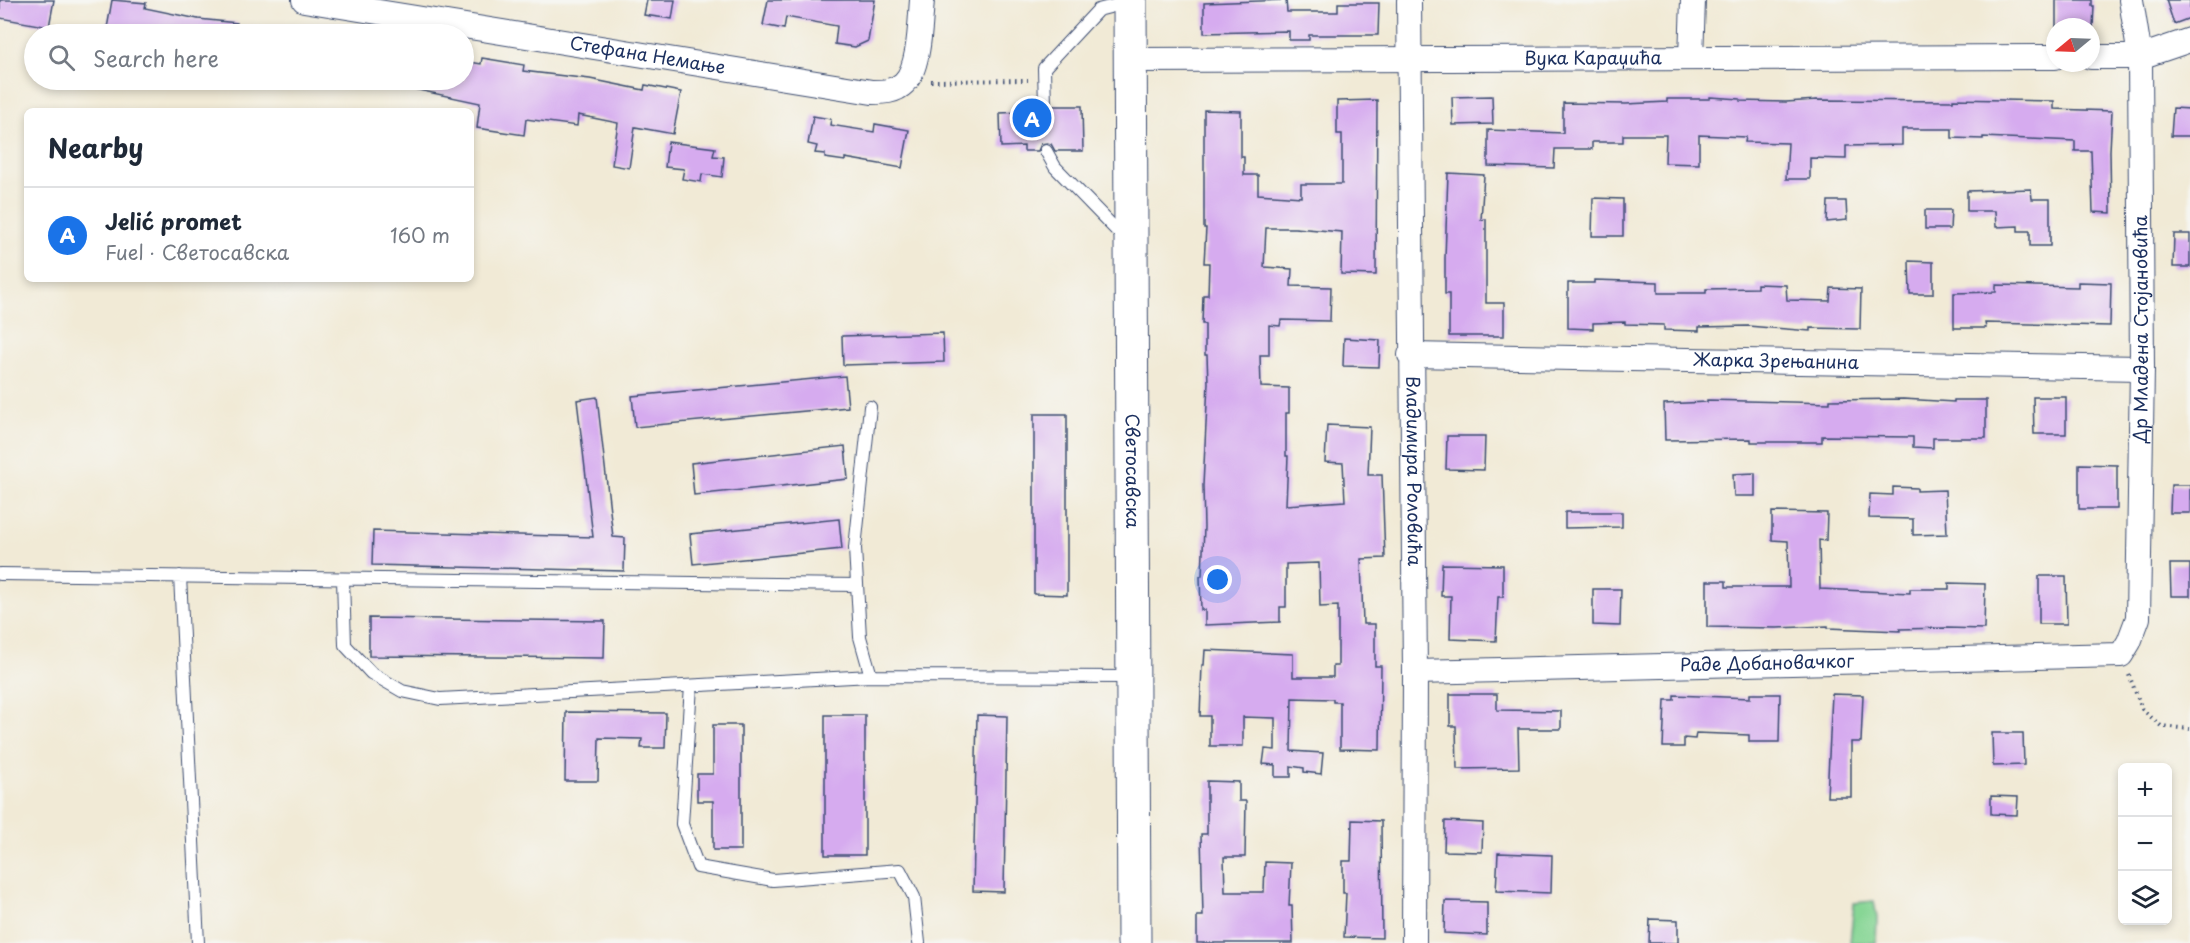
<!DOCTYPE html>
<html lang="en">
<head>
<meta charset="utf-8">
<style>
  :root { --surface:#fff; --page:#f6f6f7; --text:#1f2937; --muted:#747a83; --line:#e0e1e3; --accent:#1a73e8 }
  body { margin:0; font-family:"Playpen Sans",sans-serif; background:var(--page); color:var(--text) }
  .controls { position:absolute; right:18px; bottom:18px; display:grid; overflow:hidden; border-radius:9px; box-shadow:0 3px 9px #0003 }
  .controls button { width:54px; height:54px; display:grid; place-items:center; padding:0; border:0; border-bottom:2px solid var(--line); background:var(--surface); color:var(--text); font:30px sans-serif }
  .compass { position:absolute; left:2046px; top:18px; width:54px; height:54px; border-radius:50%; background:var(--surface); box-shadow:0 3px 9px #0003; rotate:251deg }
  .you { position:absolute; left:1218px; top:580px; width:21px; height:21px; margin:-15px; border:4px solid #fff; border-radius:50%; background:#1a73e8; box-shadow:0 0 0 9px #1a73e833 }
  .badge { display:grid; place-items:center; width:39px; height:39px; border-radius:50%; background:var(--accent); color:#fff; font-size:20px; font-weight:700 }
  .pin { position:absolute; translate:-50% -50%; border:3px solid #fff; box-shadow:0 2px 6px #0006 }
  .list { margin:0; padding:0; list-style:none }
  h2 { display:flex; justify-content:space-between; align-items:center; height:78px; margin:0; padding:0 24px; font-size:26px }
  h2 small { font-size:20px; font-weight:400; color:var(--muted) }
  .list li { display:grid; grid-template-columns:39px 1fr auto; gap:18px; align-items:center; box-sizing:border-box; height:96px; padding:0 24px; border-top:2px solid var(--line) }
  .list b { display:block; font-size:22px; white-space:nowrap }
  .list p { margin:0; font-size:20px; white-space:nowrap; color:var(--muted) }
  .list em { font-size:20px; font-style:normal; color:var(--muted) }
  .icon { flex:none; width:33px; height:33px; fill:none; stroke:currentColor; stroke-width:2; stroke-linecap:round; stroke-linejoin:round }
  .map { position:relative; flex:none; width:2190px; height:943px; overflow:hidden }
  .search { position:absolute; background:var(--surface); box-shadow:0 3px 9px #0003; left:24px; top:24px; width:450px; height:66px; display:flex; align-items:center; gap:15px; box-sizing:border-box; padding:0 21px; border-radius:33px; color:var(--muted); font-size:22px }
  .panel { position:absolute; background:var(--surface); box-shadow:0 3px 9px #0003; left:24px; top:108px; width:450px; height:174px; border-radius:9px }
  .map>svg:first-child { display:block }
  .green { fill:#87d695; stroke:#51827a; stroke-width:1.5 }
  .building { fill:#d6abef }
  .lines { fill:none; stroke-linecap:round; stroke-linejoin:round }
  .service-casing { stroke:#3b4b70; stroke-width:14 }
  .minor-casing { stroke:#3b4b70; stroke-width:26 }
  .secondary-casing { stroke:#3b4b70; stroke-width:35 }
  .path { stroke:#3b4b70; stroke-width:4; stroke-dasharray:1.5 4.5; stroke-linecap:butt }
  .service { stroke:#fff; stroke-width:12 }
  .minor { stroke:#fff; stroke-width:24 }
  .secondary { stroke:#fff; stroke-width:33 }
  .labels { text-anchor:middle; stroke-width:4.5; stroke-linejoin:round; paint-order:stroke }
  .street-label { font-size:18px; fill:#1b2f5e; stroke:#f6f6f2 }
</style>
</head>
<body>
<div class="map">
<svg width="2190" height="943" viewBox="0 0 2190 943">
  <rect width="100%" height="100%" fill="#f6f6f2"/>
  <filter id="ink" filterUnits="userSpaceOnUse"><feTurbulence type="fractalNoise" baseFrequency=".0167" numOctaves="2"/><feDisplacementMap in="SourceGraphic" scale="12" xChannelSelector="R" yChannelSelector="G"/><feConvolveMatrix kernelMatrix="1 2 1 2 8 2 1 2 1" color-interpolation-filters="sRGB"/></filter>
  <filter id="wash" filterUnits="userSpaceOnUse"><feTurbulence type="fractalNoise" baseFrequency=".008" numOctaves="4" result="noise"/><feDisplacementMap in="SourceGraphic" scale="24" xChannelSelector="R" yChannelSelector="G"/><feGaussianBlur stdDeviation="1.35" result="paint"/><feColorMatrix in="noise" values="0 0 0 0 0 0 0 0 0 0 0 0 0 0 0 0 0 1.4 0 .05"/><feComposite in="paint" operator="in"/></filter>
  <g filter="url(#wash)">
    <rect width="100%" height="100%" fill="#f1ead6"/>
    <!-- green -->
    <path class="green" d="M1874,901L1877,918L1876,943H1850L1854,903Z"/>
    <g id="blocks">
      <!-- building -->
      <path class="building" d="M0,0H54L49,27L0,18Z
        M112,0L146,3L145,8L198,19L237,23L236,34H106Z
        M647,0H675L672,19L644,15Z
        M768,0H875L868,41L855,47L835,44L837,26L786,17L784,29L763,25Z
        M1286,0L1287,12H1338V3H1379L1378,35H1309V40H1289V31L1204,33V3Z
        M2056,0H2092V6H2094L2093,27H2056Z
        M2166,0H2190V18L2174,24Z
        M482,58L524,65L523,71L590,79L644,90L645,85L681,92L673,134L635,127L629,168L612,165L618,123L578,115L577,126L526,119L524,135L477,128L480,103L404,87V80H464V61L481,64Z
        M1492,96L1493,124L1453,125L1452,97Z
        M1710,97L1740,99V101L1786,102L1817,100L1953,101V99L2054,101V109L2112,111L2110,151L2111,213L2093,212L2091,151H2075V141L1983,137V139L1952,138V129H1902V145L1846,146V159L1810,158V179H1786L1788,143L1745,142L1746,137L1699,135V164L1665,163L1666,135H1623V142H1592V149H1555L1554,168L1488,166V130L1563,133V103L1626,104L1667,102V99H1710Z
        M1377,100L1376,275L1341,274L1342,232L1295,228H1266L1264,267L1292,269L1291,286L1331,287L1330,321L1281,320L1280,326L1269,325V355H1260L1261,387L1289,388V413H1286V456H1288L1286,505L1345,501L1343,463L1325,462L1327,425L1370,427L1368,475H1382L1385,558L1361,559L1363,624H1375V666H1381L1380,750L1340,749V702H1333V699L1292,698L1291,751L1323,753L1321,774L1304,772V768L1291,766V777H1275V765L1263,764L1265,749L1275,750V718L1243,717V746H1210V716H1200L1202,665H1204L1205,650L1293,654V677H1333V666H1338V606L1320,607L1319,563L1286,564V607H1280V622L1205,625V610H1201L1200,576H1202L1204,527L1203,486L1208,383L1207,355H1205V324H1202L1203,295H1208L1209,263H1204L1206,228H1204V110L1241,111V157H1244V175H1258V194L1301,197V184H1342V134H1337V101Z
        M1037,106L1038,111L1045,114L1050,113L1053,106H1082L1083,151H1055L1051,144L1047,143L1041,144L1038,151H1024V146L1001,147L1000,113L1022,112V107Z
        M2173,108L2190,109V136H2171Z
        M813,116L831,119L830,125L874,132L875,124L909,130L902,168L845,158V161L825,158V154L815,153L817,146L808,144Z
        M668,142L715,148L713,156L724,157L722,177L702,174L701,182L682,179L684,169L665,167Z
        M1448,173L1484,175L1481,220L1486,219V303H1504V336H1449V294H1445V258Z
        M2031,189L2032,199H2050V246H2030V231H2018V226L1996,227L1995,211H1967V191Z
        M1593,198L1623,199V236H1592Z
        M1828,201H1846L1847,220L1827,222Z
        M1925,210H1951L1950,229H1925Z
        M2174,234H2190V267H2173Z
        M1909,261L1933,262V294H1910Z
        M1594,280L1658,282V293H1706V289L1757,288V284L1786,285L1787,300L1830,301L1831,288L1861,289L1860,329L1810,328V331L1748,326L1699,327V331L1664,330V325L1625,324V322L1593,323V329L1568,328V283H1594Z
        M2078,282L2111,283L2110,326L1985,323L1986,328H1954V293L1996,292V285L2078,287Z
        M943,333L944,362L843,365L842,336Z
        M1344,338L1380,340L1379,367L1343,366Z
        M845,376L848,407L635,427L632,396Z
        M597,397L613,537L625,538L624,571L372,565L373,531L593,537L577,400Z
        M2033,397H2066V434H2034Z
        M1903,399L1954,402V400H1986V438H1933V448L1913,447V437L1822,436V442H1751V439L1665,440L1664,404L1707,402V400L1830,403V400Z
        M1034,414H1067V595L1034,594Z
        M1447,436H1485L1484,470L1446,469Z
        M845,446L848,479L694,495L691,463Z
        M2079,464L2117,465V509H2079Z
        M1755,473V496H1734L1733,474Z
        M2171,485H2190V513H2170Z
        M1893,487L1917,488V491L1945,490L1947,534L1913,535V519L1869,518L1870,494L1893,495Z
        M1565,512H1622V527L1565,528Z
        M1772,512L1827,513L1826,541L1819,540L1820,589L1910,593V589H1949V583L1985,584L1984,629L1946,628L1900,629V631L1828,628V626L1777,628L1707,627V581H1726V587H1789L1788,541L1772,540Z
        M839,519L842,549L693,564L690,534Z
        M1442,564L1503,565V597H1498L1496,641L1450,639L1451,596H1441Z
        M2170,564H2190V596H2171Z
        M2039,576H2066L2067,624H2039Z
        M1593,589H1621L1620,626L1593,625Z
        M369,618L605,621L604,658L369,656Z
        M1450,694H1497V710L1561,711V729H1518L1519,768L1457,769L1456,726H1450Z
        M1750,694H1780L1779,742H1749V735L1696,733L1695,739L1684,738V747H1663L1665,700H1674V695L1750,698Z
        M1832,694L1863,695L1861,742H1851V797H1827Z
        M566,712L666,713L665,748H641L642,739L599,738L598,781H565Z
        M825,715H865V855H825Z
        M977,715L1007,716L1004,892L973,891Z
        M713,725H741V850H713V801H697V774H713Z
        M1992,733H2023L2024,765L1993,766Z
        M1207,781L1239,782V801H1246L1245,857H1224L1225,892H1264L1265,862L1291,863L1289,906H1292L1293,943H1197V916H1203L1201,834H1207Z
        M1991,796L2018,797L2017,815L1991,814Z
        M1352,820L1381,821L1382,938L1344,937L1346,893H1343V861H1351Z
        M1445,821L1483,823L1482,852L1444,851Z
        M1498,853L1552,855L1551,893L1496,891Z
        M1445,901L1487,902V935L1444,933Z
        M1650,919L1678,920V943H1649Z"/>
    </g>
  </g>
  <g filter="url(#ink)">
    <use href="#blocks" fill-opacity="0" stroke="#3b4b70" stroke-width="1.5"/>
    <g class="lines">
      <!-- service casing -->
      <g class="service-casing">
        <path id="service" d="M1045,106L1044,68L1098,10L1129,2
          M1046,151L1055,167L1125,239
          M870,407L855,548L860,637L871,676L1131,677
          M0,574L857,585
          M180,576L198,943
          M343,579L345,645L371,673L402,691L440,699L871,676
          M691,686L682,824L698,867L773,880L900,870L914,897L919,943"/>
      </g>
      <!-- minor casing -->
      <g class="minor-casing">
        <g id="minor">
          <path id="s1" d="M304,0L872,92C883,92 895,92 904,83C920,68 920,22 922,0"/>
          <path id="s2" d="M1409,0L1415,672L1414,943"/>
          <path d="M2091,57H2140L2190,40"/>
          <path d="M1691,58L1693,0"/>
          <path id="s3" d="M1131,60L2055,57"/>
          <path id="s4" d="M1410,355L2142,368"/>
          <path id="s5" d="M1415,672L2121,655L2129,642L2138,618L2142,368L2140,57L2131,0"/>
        </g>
      </g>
      <!-- secondary casing -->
      <g class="secondary-casing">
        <g id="secondary">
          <path id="s6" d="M1130,0L1134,943"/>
        </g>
      </g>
      <!-- path -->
      <path class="path" d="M931,81L1028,80
        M2129,675L2142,709L2161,726L2190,729"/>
      <!-- service -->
      <use href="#service" class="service"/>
      <!-- minor -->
      <use href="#minor" class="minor"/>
      <!-- secondary -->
      <use href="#secondary" class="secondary"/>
    </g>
  </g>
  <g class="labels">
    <!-- street labels -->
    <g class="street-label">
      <text dy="6" stroke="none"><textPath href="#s1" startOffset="348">Стефана Немање</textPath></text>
      <text dy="6" stroke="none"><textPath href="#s3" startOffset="462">Вука Караџића</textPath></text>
      <text dy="6" stroke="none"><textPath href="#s5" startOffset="1036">Др Младена Стојановића</textPath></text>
      <text dy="6" stroke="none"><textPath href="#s4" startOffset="366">Жарка Зрењанина</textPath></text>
      <text dy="6" stroke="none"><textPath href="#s6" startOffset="471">Светосавска</textPath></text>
      <text dy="6" stroke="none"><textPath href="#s2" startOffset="471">Владимира Роловића</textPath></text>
      <text dy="6" stroke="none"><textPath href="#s5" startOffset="352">Раде Добановачког</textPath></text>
    </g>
  </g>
</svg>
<div class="controls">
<button>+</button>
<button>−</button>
<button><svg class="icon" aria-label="layers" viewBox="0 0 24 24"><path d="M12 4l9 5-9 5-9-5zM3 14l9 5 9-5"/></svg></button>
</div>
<svg class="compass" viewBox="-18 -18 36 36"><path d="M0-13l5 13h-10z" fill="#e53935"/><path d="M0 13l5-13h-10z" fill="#747a83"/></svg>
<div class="you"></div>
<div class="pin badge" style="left:1032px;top:118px">A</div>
<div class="search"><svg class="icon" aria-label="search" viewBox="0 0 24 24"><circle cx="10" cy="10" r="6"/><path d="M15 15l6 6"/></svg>Search here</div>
<section class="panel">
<h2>Nearby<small></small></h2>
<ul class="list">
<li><span class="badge">A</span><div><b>Jelić promet</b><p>Fuel · Светосавска</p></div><em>160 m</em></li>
</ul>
</section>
</div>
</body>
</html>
